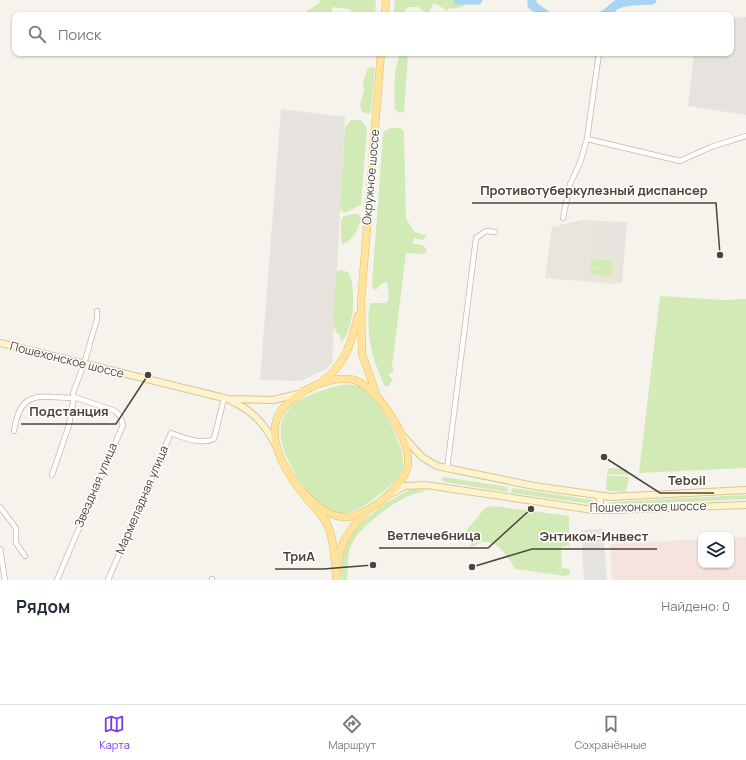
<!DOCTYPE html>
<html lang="ru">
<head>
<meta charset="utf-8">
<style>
  :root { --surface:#fff; --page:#f6f6f7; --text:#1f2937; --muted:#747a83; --line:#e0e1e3; --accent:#7c3aed }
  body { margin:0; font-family:Manrope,sans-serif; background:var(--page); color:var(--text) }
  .controls { position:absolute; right:12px; bottom:12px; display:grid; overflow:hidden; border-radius:8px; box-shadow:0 1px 3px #0004 }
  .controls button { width:36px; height:36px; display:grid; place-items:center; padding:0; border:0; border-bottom:1px solid var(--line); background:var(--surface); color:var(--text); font:20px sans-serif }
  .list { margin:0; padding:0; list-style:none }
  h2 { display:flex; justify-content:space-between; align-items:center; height:52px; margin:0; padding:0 16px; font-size:17px }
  h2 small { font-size:13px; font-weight:400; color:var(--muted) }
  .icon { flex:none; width:22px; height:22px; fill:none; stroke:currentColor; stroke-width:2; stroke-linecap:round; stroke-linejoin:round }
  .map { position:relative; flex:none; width:746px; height:580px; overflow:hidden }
  .search { position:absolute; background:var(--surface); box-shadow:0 1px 3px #0004; left:12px; right:12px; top:12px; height:44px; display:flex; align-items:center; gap:10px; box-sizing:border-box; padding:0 14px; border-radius:8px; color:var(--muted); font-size:15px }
  .sheet { height:124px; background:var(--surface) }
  nav { display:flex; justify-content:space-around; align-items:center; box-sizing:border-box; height:56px; border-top:1px solid var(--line); background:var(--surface); font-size:11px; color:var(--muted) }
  nav a { display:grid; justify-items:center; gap:2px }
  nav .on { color:var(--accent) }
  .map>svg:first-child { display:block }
  .residential { fill:#eae5da }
  .industrial { fill:#e6e2dd }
  .medical { fill:#f6e3e0 }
  .green { fill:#d2eab5 }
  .parking { fill:#e5e3e0 }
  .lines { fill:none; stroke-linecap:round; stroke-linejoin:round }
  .river { stroke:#a9d4f2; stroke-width:9 }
  .street-casing { stroke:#c2bbae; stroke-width:6 }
  .secondary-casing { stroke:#d6c79b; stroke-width:8 }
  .primary-casing { stroke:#e6c16a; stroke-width:8 }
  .street { stroke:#fff; stroke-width:4.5 }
  .secondary { stroke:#fff3cd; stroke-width:6 }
  .primary { stroke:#ffe39c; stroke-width:7 }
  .labels { text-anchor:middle; stroke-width:3; stroke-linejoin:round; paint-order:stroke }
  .street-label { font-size:12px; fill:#4b4439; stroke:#fff }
  .leader { fill:none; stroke:#4b4439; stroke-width:1.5 }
  .callout-dot { fill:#4b4439; stroke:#fff; stroke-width:1.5 }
  .callout-label { font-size:13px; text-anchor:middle; font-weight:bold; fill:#4b4439; stroke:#fff; stroke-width:3; stroke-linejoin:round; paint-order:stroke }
</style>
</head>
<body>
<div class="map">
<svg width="746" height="580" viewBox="0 0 746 580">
  <rect width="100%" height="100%" fill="#f6f3ec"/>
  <!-- residential -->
  <path class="residential" d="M583,220L627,222L622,283L614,284L545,278L552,227Z"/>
  <!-- industrial -->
  <path class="industrial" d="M746,17V115L688,106L694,53H731V18Z
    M281,109L345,117L332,363L326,369L301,381L260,380Z"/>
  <!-- medical -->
  <path class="medical" d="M746,537V580H612L610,544L701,539V565H731V538Z"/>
  <!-- green -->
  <path class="green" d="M319,0H376L375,15H357L348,9L333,7L330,15H308L307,11L321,2Z
    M395,0H472C467,6 456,10 449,8L447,11L438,5L433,4L429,12L426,13L418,7H407L403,15H393Z
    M401,53H408L404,112L399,113L395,109C394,92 393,69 401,53Z
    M371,67L375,68L371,113L369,114L362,112L360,105L364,90L363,82L368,68Z
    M351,120H361L367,128L361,205L344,213L340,209L345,127Z
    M391,128H400L404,131L406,219L415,232L427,236L423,240L414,238L413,244L422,245L427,249L425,254L406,253L392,367L394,371L388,375L393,380L387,387L384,385C372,358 365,333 370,303C390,303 391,305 387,282L381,284L376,290L373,289L372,284L383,134L384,131Z
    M355,214H358L361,218C360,227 352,242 343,244L341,242V221L344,216Z
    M591,259L613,261L612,276L591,274V269L603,268L591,267Z
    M339,270L348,272C357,286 354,331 341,342L340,335L336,332L333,322L336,273Z
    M660,296L724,300L746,299V468L639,473Z
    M341,385C348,384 355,384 362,388C379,398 406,446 403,466C400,478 389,487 380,494C353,516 337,523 310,494C299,482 291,469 285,453C268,407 304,395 341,385Z
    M610,468L627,469L628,475L607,474L608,469Z
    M607,475L629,477L626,492L608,491L606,489Z
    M444,477L508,487L507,492L444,482L441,479Z
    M512,488L593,500L595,503L593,504L511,493Z
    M413,489L427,490C420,493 413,494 406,497C390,505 357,529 351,546C347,556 348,569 347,580H341C341,567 343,552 348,540C357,522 394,495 413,489Z
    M746,495V499L627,505L608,504L611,502Z
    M493,506L569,516V546L561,547L562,568L570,569V574L565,576L515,569C509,558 498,540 483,542C479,543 475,546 471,547V543L461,537L485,508Z"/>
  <!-- parking -->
  <path class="parking" d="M622,224L626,225L622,282H618Z
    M596,228H605L603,256L595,255Z
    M608,228H617L616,256H607Z
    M603,529L607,580H584L581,530Z"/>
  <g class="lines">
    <!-- river -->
    <path class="river" d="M458,0H478
      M532,0V5L546,15
      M603,15C609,13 611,8 616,5C625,0 641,1 652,0"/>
    <!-- street casing -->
    <g class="street-casing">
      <path id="street" d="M587,139L680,161L711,147L746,136
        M563,218L570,184L580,163L587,139L599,53
        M14,431C20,391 37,396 70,398L74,397
        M447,469L476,238L486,231L495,232
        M52,475L69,425L74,397L73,393L84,364L97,319V311
        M0,507L16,528V543L25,556
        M0,549L5,580
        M57,580L123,425L120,416L115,411L74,397
        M108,580L171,433C185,438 200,445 214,439L224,398
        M212,580V579"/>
    </g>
    <!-- secondary casing -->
    <g class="secondary-casing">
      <path id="secondary" d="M0,343L228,399L273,400L298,394
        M231,401C253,411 265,424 276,446
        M403,436L422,457L437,466L534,486L611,497L746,490
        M392,493L405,486L426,485L593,510H612L746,505
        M600,510V496"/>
    </g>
    <!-- primary casing -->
    <g class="primary-casing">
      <path id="primary" d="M385,15L386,0
        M322,382C346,363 351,344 358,316
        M376,393L362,354L361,302L381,53
        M300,489C312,501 324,515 342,517C364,520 406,486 408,464C411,439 375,382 350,379C334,377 311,385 299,395C292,400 285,404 281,411C263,438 288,475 305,496C312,505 322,514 327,524C334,538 334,557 336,572
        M336,580C338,549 343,536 365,513"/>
    </g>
    <!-- street -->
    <use href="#street" class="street"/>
    <!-- secondary -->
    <use href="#secondary" class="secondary"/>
    <!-- primary -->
    <use href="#primary" class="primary"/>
  </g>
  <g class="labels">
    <!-- street labels -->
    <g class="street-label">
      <text transform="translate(371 177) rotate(-85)" y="4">Окружное шоссе</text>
      <text transform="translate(67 360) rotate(14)" y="4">Пошехонское шоссе</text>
      <text transform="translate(96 485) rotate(-67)" y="4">Звездная улица</text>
      <text transform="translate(142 500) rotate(-67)" y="4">Мармеладная улица</text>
      <text transform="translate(648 507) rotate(-1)" y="4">Пошехонское шоссе</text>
    </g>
  </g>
  <!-- callouts -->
  <path class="leader" d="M720 255L716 203H472M148 375L116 424H21M604 457L660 493H714M531 509L488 548H379M472 567L532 549H657M373 565L323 569H275"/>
  <g class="callout-dot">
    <circle cx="720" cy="255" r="4"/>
    <circle cx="148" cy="375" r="4"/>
    <circle cx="604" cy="457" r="4"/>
    <circle cx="531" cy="509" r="4"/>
    <circle cx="472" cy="567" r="4"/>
    <circle cx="373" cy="565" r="4"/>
  </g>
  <g class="callout-label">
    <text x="594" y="195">Противотуберкулезный диспансер</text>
    <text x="69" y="416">Подстанция</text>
    <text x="687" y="485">Teboil</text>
    <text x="434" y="540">Ветлечебница</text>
    <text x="594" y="541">Энтиком-Инвест</text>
    <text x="299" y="561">ТриА</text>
  </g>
</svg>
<div class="controls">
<button><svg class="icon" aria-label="layers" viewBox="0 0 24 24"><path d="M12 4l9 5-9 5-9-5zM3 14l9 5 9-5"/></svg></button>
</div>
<div class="search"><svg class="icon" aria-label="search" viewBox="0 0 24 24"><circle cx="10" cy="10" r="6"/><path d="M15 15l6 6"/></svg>Поиск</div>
</div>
<section class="sheet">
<h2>Рядом<small>Найдено: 0</small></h2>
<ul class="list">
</ul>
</section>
<nav>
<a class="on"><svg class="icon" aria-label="map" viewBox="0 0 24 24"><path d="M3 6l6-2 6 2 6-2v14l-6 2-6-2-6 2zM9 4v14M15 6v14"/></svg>Карта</a>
<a><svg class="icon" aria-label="directions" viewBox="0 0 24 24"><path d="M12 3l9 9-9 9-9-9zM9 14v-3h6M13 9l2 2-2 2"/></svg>Маршрут</a>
<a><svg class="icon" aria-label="saved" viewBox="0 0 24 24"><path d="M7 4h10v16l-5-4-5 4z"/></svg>Сохранённые</a>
</nav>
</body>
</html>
